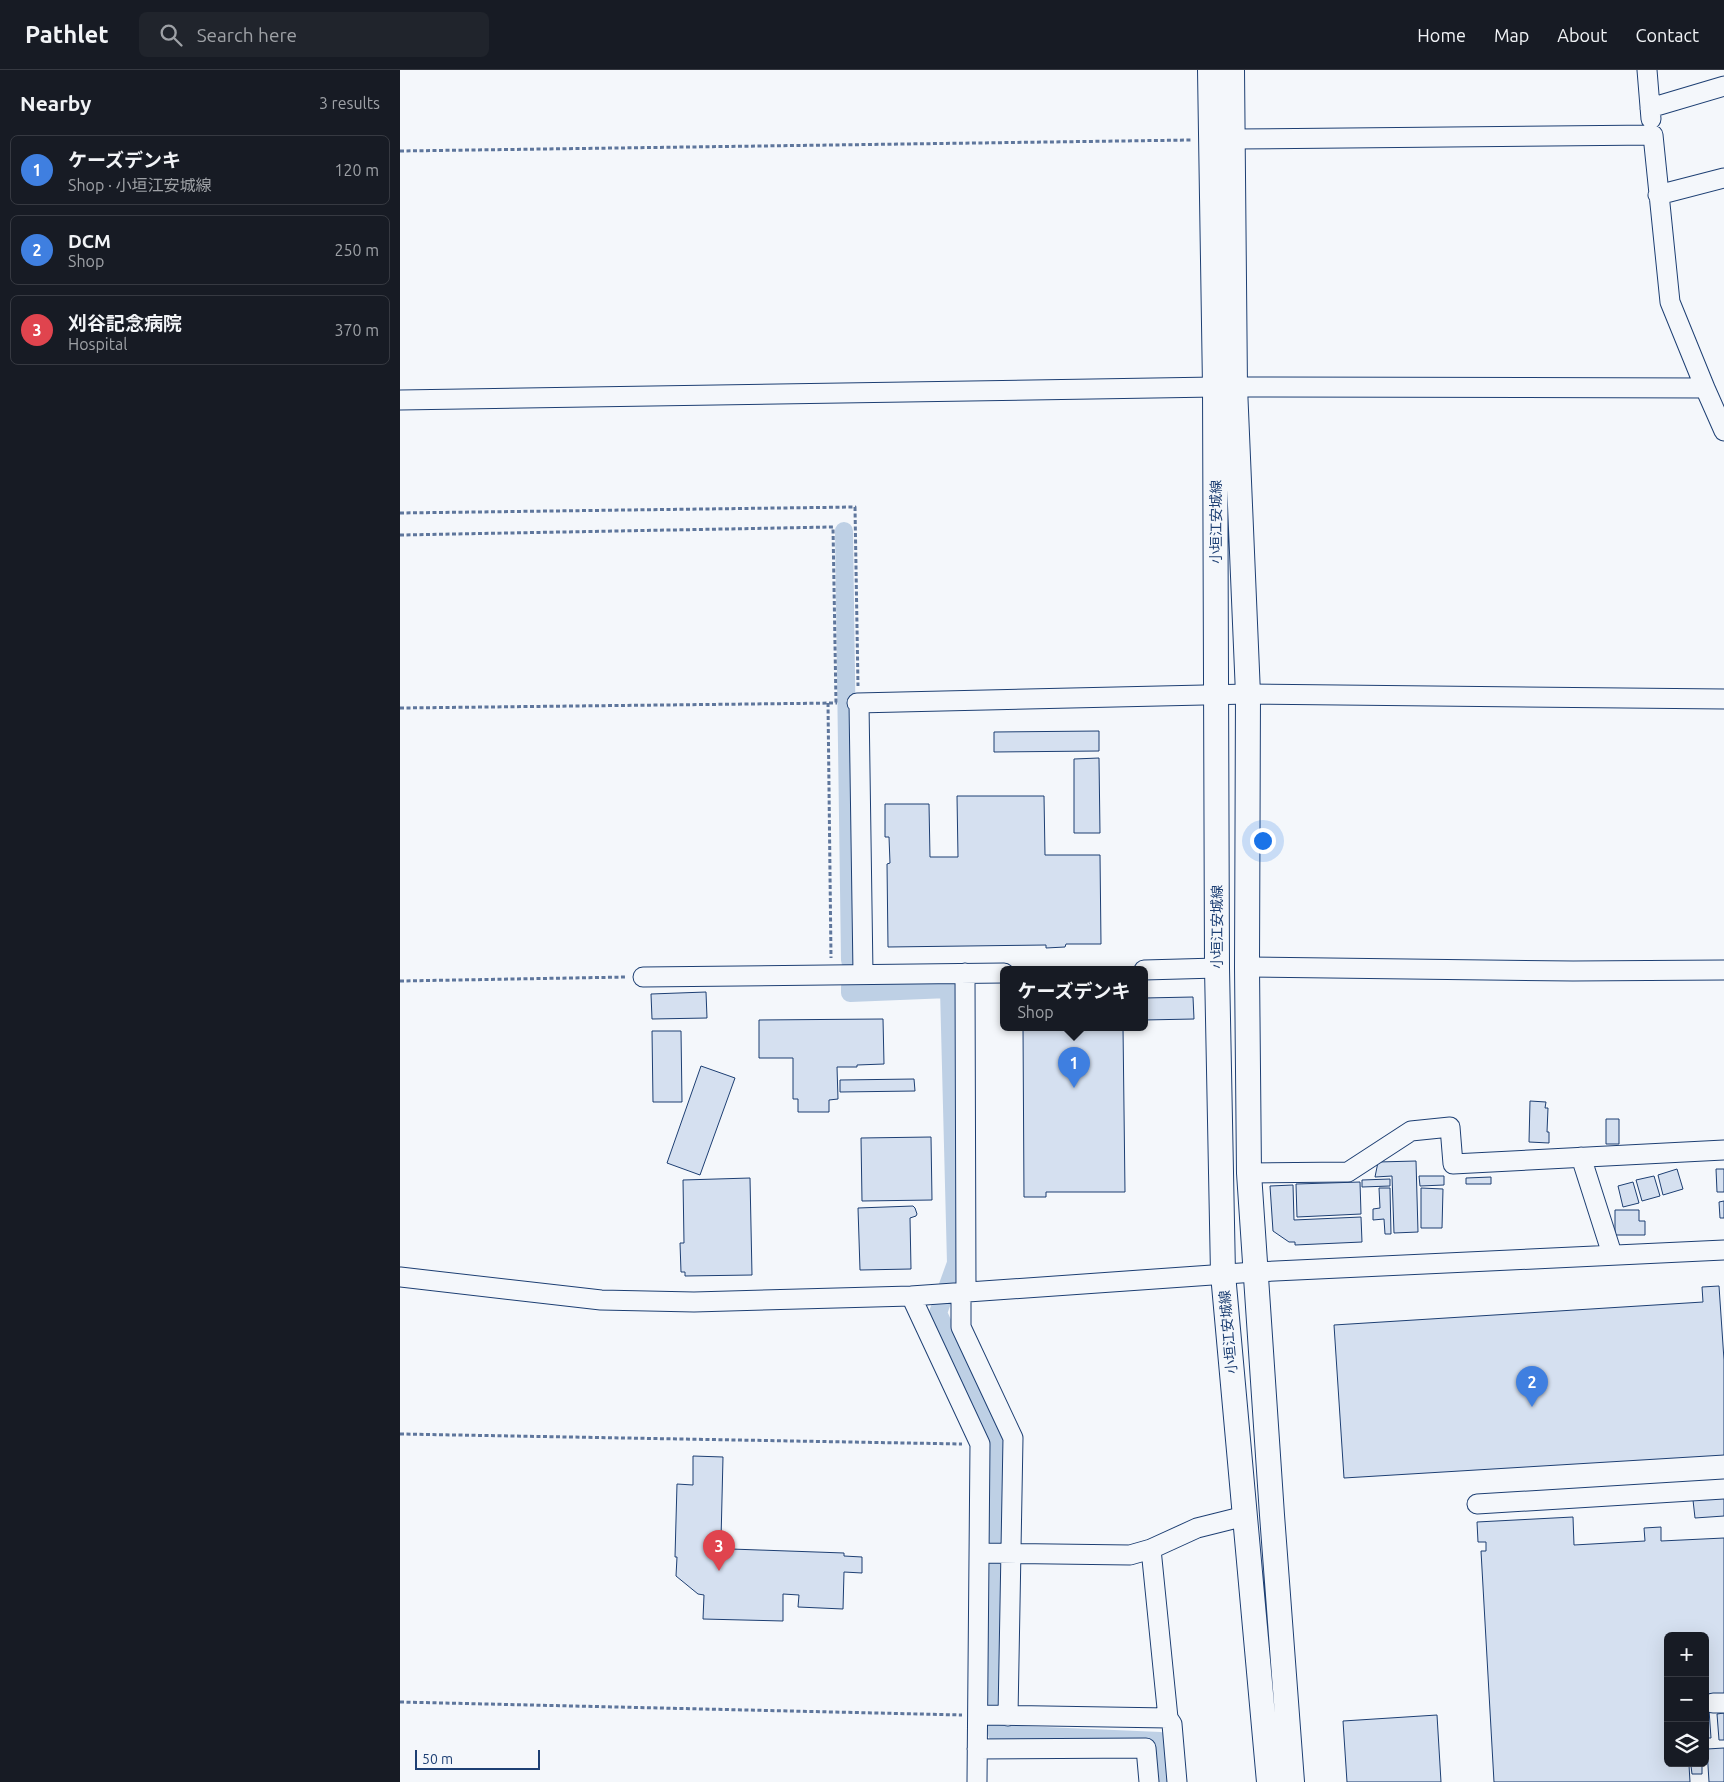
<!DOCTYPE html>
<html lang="en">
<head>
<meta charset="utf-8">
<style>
  :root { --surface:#171b24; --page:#20242c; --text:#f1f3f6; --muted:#9ea1a6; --line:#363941; --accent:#db2777 }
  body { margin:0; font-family:Ubuntu,"Noto Sans JP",sans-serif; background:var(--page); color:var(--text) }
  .controls { position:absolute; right:15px; bottom:15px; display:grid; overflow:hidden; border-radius:8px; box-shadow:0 5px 20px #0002 }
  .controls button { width:45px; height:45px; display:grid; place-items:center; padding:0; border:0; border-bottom:1px solid var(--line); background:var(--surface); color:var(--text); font:25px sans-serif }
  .scale { position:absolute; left:15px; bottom:12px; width:125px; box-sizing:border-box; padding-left:5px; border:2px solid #1d3f73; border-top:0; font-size:14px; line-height:18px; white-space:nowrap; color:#1d3f73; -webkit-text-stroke:4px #f4f7fb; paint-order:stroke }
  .you { position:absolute; left:862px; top:770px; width:18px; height:18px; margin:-12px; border:4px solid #fff; border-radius:50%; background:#1a73e8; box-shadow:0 0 0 8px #1a73e833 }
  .badge { display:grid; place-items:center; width:32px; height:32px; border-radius:50%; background:var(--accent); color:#fff; font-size:16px; font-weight:700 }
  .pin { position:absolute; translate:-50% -41px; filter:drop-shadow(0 1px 2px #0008) }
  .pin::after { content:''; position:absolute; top:26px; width:18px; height:15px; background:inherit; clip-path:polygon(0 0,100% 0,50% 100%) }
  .popup { position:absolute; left:600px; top:896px; width:148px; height:65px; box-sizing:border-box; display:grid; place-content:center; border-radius:8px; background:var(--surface); filter:drop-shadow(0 1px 4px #0005); font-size:16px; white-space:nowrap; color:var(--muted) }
  .popup b { font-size:19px; color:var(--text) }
  .popup::after { content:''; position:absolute; left:50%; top:100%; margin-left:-10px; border:10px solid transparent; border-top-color:var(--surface) }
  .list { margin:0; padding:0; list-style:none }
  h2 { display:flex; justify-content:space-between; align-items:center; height:65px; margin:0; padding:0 20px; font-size:21px }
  h2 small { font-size:16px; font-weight:400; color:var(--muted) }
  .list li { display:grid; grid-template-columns:32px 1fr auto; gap:15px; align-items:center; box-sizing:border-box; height:70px; margin:0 10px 10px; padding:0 10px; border:1px solid var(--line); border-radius:8px }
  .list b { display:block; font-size:19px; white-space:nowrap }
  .list p { margin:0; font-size:16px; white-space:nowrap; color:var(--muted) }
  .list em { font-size:16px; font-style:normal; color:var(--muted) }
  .icon { flex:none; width:28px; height:28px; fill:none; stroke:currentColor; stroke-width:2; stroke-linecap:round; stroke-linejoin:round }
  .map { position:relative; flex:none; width:1324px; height:1712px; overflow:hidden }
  header { display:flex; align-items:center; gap:30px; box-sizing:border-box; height:70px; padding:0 25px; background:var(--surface); border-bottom:1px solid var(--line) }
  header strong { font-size:24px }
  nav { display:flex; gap:28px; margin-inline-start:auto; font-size:18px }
  .search { width:350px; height:45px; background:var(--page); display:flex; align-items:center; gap:12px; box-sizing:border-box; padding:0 18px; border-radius:8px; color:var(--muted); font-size:19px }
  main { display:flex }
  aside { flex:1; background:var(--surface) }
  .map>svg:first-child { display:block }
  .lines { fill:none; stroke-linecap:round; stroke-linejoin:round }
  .canal { stroke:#bed0e5; stroke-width:18 }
  .building { fill:#d5e0f0; stroke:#1d3f73 }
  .minor-casing { stroke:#1d3f73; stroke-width:21 }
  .major-casing { stroke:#1d3f73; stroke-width:26 }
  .path { stroke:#5e769c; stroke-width:3; stroke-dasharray:4 2.5; stroke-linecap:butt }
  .minor { stroke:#f4f7fb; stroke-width:19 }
  .major { stroke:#f4f7fb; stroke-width:24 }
  .labels { text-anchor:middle; stroke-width:4; stroke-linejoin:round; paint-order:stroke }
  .street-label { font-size:14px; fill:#1d3f73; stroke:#f4f7fb }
</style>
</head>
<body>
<header>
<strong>Pathlet</strong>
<div class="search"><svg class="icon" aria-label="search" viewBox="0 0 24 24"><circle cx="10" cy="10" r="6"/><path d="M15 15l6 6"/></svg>Search here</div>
<nav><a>Home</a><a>Map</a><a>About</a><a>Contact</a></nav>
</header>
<main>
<aside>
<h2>Nearby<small>3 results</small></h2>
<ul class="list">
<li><span class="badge" style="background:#3f7fe0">1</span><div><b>ケーズデンキ</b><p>Shop · 小垣江安城線</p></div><em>120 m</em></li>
<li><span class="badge" style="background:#3f7fe0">2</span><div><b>DCM</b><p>Shop</p></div><em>250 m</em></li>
<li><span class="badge" style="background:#e0444e">3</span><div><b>刈谷記念病院</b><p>Hospital</p></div><em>370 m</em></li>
</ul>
</aside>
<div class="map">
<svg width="1324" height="1712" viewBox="0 0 1324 1712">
  <rect width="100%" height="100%" fill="#f4f7fb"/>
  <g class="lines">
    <!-- canal -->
    <path class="canal" d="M444,461L450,890
      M450,917V923L549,919L556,1193L538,1243L597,1371V1664L760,1671L764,1712"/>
  </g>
  <!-- building -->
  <path class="building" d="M699,661V681L594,682V662Z
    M699,688L700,763H674V689Z
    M557,726H644L645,785H700L701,874H666L665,877L646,878V875L488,877L487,794L490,793L489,767H485V734H529L530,787H558Z
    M306,922L307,948L252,949L251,924Z
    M793,927L794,949L744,950V928Z
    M483,949L484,994L457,995V997H437L438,1029L429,1030V1042H398V1029H393V988H359V950Z
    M623,957H723L725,1122H646V1127H624Z
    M252,961H281L282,1032H253Z
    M301,996L335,1008L300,1105L267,1093Z
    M514,1009L515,1021L440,1022V1010Z
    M1130,1031L1146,1032L1145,1038H1148L1147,1062H1149V1073L1129,1072Z
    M1206,1049H1219V1074H1206Z
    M531,1067L532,1130L462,1131L461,1068Z
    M1016,1091L1018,1162L994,1163L992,1106L975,1107L978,1092Z
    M1277,1099L1283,1119L1263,1125L1258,1105Z
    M1316,1099H1324V1122H1317Z
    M1019,1106H1044V1115L1020,1116Z
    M1254,1106L1260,1126L1242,1131L1236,1110Z
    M1091,1107V1114H1066V1108Z
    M350,1108L352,1205L285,1206V1202H281L280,1173H284L283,1110Z
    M990,1109V1116L962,1117V1110Z
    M960,1112L961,1144L897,1147L896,1114Z
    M1233,1112L1239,1133L1223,1137L1218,1116Z
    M893,1115L894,1150L961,1147L962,1172L895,1175V1172H889L873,1161L870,1116Z
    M979,1118H990L991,1164H985L984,1149L973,1150V1139L980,1138Z
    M1021,1118L1043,1119L1042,1158H1021Z
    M1324,1131V1148H1320L1319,1132Z
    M513,1136L515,1138L517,1144L516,1146L510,1148L511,1199L460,1200L458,1138Z
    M1215,1140H1239V1151H1245V1165H1215Z
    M1319,1216L1324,1290V1385L944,1408L934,1255L1303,1232L1302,1217Z
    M293,1386L323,1387L321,1470L331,1479L444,1483V1486L462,1487V1503L444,1502L443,1539L398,1537L399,1525L383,1524V1551L303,1549L304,1525L298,1524L276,1506L277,1487H275L277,1414L293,1415Z
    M1324,1428V1446L1295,1448L1293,1430Z
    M1173,1447L1174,1475L1245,1471L1244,1458L1261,1457V1471L1324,1468V1626L1305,1627V1566H1268V1693H1298V1695H1289L1290,1712H1094L1081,1481H1086V1472H1078L1077,1452Z
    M1305,1640H1309L1311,1668H1305Z
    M1324,1643V1670H1319L1317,1644Z
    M1037,1645L1041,1712H947L943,1651Z
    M1324,1678V1712H1309L1307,1679Z
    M1291,1696H1302V1704H1292Z"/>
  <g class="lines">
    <!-- minor casing -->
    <g class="minor-casing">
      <path id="minor" d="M1247,0L1251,49
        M1250,38L1324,16
        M834,69L1253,65L1270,232L1305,318
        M1258,125L1324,108
        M835,317L1305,318L1324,361
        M0,330L815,317
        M457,633L848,624L1324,629
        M459,633L463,903
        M847,897L1173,901L1324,900
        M744,900L817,898
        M565,903L566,1222
        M243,907L604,903
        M1181,1087L1212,1184
        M849,1103L948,1102L1011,1061L1050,1057L1053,1094L1324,1080
        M0,1207L201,1230L294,1232L511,1226L855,1202L1324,1180
        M561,1223V1257L613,1368L608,1646
        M511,1226L580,1374L577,1712
        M1077,1434L1324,1419
        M579,1483L730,1485L751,1479L797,1458L845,1446
        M1313,1633H1324
        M579,1645L768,1648L751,1479
        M768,1648L772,1654L777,1712
        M577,1679L746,1678L749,1712"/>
    </g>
    <!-- major casing -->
    <g class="major-casing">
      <path id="major" d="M810,0L815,317L817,898L823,1204L869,1712
        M832,0L835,317L848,624L847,897L849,1103L872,1445L892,1712"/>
    </g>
    <!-- path -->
    <path class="path" d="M0,81L792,70
      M0,443L455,437L458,616
      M0,465L433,457L436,633
      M428,633L431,888
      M0,638L437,633
      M0,911L227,907
      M0,1364L562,1374
      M0,1632L562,1645"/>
    <!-- minor -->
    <use href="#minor" class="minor"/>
    <!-- major -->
    <use href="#major" class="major"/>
  </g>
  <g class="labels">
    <!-- street labels -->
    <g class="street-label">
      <text transform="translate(816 452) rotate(-90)" y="5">小垣江安城線</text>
      <text transform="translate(817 857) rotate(-90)" y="5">小垣江安城線</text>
      <text transform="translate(828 1262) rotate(-95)" y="5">小垣江安城線</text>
    </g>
  </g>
</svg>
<div class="controls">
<button>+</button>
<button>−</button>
<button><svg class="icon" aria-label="layers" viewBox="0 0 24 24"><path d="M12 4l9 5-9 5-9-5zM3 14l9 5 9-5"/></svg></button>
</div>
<div class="scale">50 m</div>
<div class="you"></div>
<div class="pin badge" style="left:674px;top:1018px;background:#3f7fe0">1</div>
<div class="popup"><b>ケーズデンキ</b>Shop</div>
<div class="pin badge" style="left:1132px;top:1337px;background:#3f7fe0">2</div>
<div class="pin badge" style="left:319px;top:1501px;background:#e0444e">3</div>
</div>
</main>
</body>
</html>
